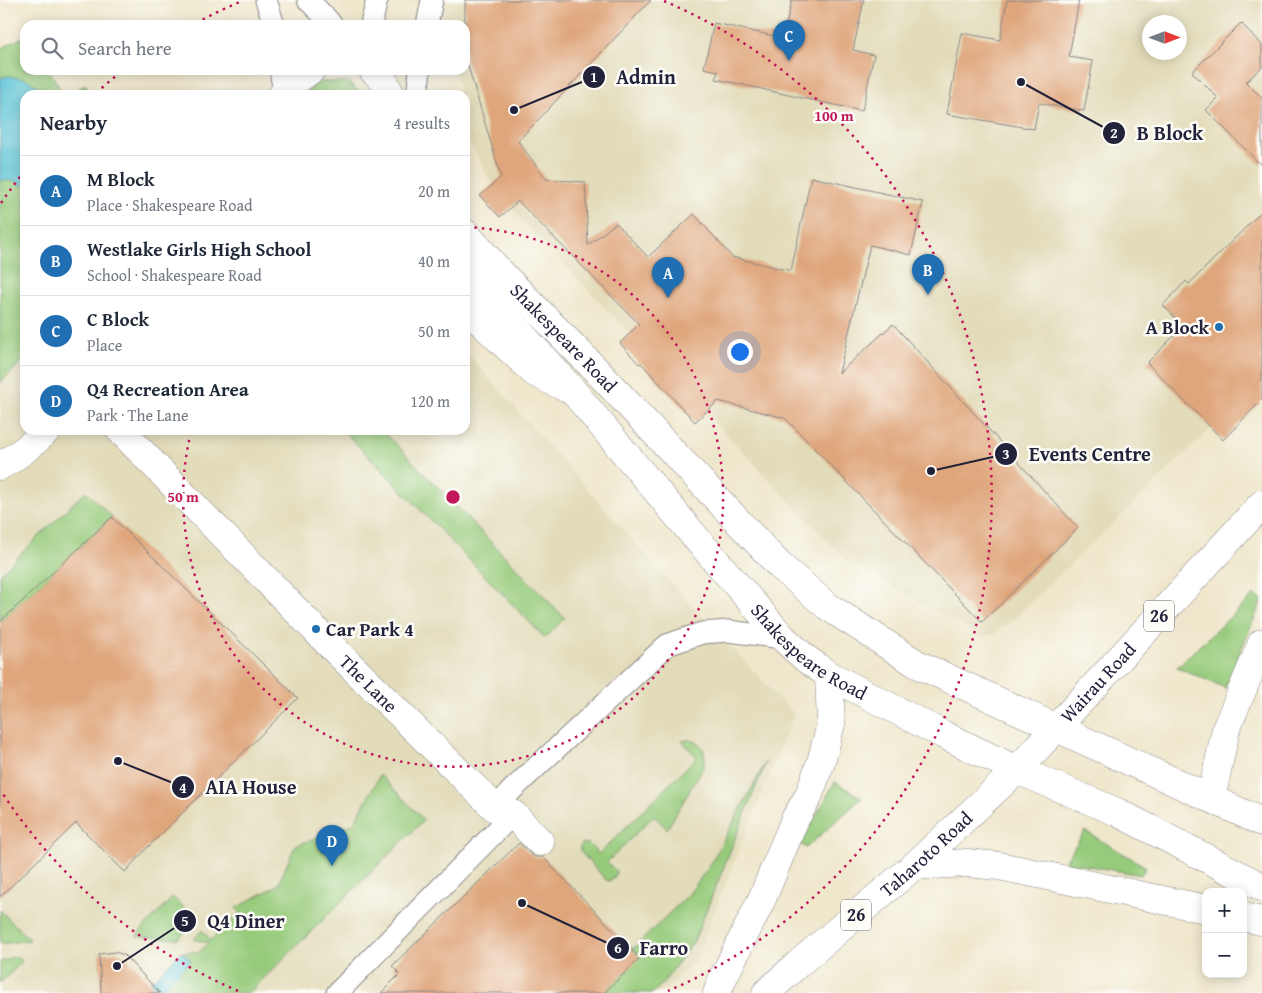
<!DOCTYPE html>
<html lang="en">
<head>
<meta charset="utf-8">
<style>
  :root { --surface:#fff; --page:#f2f2f3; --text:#1f2937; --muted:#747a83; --line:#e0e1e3; --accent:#1f6fb2 }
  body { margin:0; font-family:"Gentium Book Plus",serif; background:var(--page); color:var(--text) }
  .controls { position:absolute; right:15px; bottom:15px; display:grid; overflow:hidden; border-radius:10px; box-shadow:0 2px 12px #0003 }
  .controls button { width:45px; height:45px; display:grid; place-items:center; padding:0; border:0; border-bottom:1px solid var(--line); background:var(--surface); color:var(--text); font:25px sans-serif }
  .compass { position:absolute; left:1142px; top:15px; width:45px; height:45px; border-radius:50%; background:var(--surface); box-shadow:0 2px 12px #0003; rotate:90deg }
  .you { position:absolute; left:739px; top:351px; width:18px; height:18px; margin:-12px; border:4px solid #fff; border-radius:50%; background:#1a73e8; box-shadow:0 0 0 8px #1a73e833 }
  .badge { display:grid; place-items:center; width:32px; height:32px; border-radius:50%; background:var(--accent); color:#fff; font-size:16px; font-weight:700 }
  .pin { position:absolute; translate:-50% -41px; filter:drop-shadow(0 1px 2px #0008) }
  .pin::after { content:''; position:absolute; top:26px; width:18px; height:15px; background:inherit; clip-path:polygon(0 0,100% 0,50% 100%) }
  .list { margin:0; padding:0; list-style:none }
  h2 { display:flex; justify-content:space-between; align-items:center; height:65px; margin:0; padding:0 20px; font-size:21px }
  h2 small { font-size:16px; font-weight:400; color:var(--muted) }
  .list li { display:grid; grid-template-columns:32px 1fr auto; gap:15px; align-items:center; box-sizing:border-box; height:70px; padding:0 20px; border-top:1px solid var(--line) }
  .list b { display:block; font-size:19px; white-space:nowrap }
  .list p { margin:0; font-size:16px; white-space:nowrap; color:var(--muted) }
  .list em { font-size:16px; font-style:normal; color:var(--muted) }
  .icon { flex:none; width:28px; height:28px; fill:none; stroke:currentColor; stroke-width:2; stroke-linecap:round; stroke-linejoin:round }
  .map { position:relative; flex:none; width:1262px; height:993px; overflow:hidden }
  .search { position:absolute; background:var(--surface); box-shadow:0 2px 12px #0003; left:20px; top:20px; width:450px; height:55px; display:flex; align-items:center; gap:12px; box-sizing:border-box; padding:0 18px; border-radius:15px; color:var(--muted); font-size:19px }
  .panel { position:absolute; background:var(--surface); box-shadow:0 2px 12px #0003; left:20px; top:90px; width:450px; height:345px; border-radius:15px }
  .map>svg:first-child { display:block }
  .built { fill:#e2dcba; fill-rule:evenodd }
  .green { fill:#97cb7b; stroke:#5c765b }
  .water { fill:#59c2d6; stroke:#3e7288 }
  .building { fill:#dfa67b }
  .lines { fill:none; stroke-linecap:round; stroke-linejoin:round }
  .lane-casing { stroke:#888484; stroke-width:23 }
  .street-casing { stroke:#888484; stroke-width:29 }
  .secondary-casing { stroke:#888484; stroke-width:29 }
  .primary-casing { stroke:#888484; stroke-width:29 }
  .lane { stroke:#fff; stroke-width:21 }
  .street { stroke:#fff; stroke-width:28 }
  .secondary { stroke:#fff; stroke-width:28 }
  .primary { stroke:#fff; stroke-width:28 }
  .ring { fill:none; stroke:#c2185b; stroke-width:2.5; stroke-dasharray:2.5 5 }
  .poi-dot { fill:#1f6fb2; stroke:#fdfcf7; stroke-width:2 }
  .labels { text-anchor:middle; stroke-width:5; stroke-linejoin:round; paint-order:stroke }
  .shield { fill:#fdfcf7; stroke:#646373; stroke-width:1 }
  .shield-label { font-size:18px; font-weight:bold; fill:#22223b }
  .poi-label { font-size:19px; font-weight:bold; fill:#22223b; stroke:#fdfcf7; text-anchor:end }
  .street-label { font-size:19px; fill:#22223b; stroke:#fdfcf7 }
  .centre { fill:#c2185b; stroke:#fdfcf7; stroke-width:2.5 }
  .ring-label { font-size:15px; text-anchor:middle; font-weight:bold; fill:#c2185b; stroke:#fdfcf7; stroke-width:5; stroke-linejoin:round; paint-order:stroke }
  .leader { fill:none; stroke:#22223b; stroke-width:2 }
  .callout-dot { fill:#22223b; stroke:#fdfcf7; stroke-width:2 }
  .mark-label { font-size:15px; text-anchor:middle; font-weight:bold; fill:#fff }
  .callout-label { font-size:20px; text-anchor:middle; font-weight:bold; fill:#22223b; stroke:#fdfcf7; stroke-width:5; stroke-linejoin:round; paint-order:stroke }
</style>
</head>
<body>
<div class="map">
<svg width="1262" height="993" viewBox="0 0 1262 993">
  <rect width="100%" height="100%" fill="#fdfcf7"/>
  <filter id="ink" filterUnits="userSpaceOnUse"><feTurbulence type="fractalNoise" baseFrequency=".02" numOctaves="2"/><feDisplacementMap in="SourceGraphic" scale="10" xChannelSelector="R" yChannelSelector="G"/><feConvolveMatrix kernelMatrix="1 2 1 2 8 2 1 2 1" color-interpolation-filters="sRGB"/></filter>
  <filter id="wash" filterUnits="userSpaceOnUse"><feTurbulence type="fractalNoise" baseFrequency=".0096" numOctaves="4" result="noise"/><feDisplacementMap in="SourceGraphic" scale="20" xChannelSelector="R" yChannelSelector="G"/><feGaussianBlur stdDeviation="1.12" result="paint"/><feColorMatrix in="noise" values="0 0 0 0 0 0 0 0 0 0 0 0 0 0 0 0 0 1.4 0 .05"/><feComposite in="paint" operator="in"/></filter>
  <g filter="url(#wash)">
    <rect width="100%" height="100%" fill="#efe7cc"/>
    <!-- built -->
    <path class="built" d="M410,0H1262V379L1177,462L1008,624L994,634L983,637L846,560L513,211L488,177L469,141L465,120V95H460L455,70H465V25H446L444,19ZM1150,22H1180V52H1150Z
      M465,351L677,590L794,714L694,962L661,993H0V383L25,359V430H465Z"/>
    <!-- green -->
    <path class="green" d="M25,36V70H49L64,95H25V359L0,383V49Z
      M318,82H348L363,95H304Z
      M85,84L91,95H70Z
      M343,430H382L565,618L545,638Z
      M86,491L112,517L0,622V574Z
      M1254,595L1262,600L1225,688L1177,667Z
      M686,740C702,740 707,751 704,766L667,829L654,816L607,862L616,871V874L613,879L610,881L606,880L580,851V846L583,843L589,844L599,854L697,757L682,741Z
      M766,762L694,941L663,983L653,993H604L640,957L632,949L637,945L689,894L709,867Z
      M380,775L424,820L249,993H164L161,990L191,960L181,952H199L208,943L194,939L202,930L211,940L240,912L236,908L278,885L295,846L354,823Z
      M835,782L862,798L806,848L800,844Z
      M1085,831L1146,867L1141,875L1065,862Z
      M173,897L196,920L178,939L136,936Z
      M0,910L30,940L0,944Z
      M16,956L22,962L0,983V962Z"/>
    <!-- water -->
    <path class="water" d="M8,76L26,79L46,92L49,95H25V187L14,181L0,180V78Z
      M181,952L191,960L159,992L149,984Z"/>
    <g id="blocks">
      <!-- building -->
      <path class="building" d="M465,0H651L518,141L546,179L585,182L588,245L616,223L648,257L694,214L732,257L791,271L811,177L923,202L911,255L870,245L839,373L893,324L1078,528L982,622L785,418L718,401L695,422L641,363L639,364L620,343L639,324L518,201L500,217L480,196L501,177L465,56Z
        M792,0H864L853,50L874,55L862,111L716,79L718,71L704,68L714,23L783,38Z
        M1007,0H1079L1069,57L1093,61L1084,111L1039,103L1034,129L947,114L962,33L1000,40Z
        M1241,23L1262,45V67L1246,82L1262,98V166L1206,110L1218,98L1192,72Z
        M1262,211V400L1223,440L1147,363L1180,330L1174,324L1177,320L1163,305L1186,281L1189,284Z
        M112,517L298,698L143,852L125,872L76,823L0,897V622Z
        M519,843L529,853L535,857H543L640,958L604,993H381L400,974L392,966Z
        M116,952L124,955L160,993H101L99,954Z"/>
    </g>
  </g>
  <g filter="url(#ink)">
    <use href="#blocks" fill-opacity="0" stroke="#888484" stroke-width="1"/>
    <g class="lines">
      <!-- lane casing -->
      <g class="lane-casing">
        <path id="lane" d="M266,0L274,25
          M308,0L328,20L332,25
          M371,25L377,0
          M427,25L432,0
          M280,70L284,92
          M417,95L420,70
          M495,808L513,789L667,645L702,633L728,631L783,638
          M337,993L513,814"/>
      </g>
      <!-- street casing -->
      <g class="street-casing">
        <g id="street">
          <path d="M465,307L535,373L573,391"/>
          <path id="s1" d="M120,430L333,648L495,808L513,814L540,842"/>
          <path d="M0,466C19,456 32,445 47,430"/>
        </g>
      </g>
      <!-- secondary casing -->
      <g class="secondary-casing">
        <g id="secondary">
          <path d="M373,70L384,81L391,95"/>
          <path d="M282,95L292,83L311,70"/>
          <path id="s2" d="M465,233L500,272L597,371L779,565L827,606L917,664L1262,822"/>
          <path id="s3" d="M465,272L573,391L696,538L783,638L806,659L829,675L944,735L1017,770L1117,812L1262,887"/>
        </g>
      </g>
      <!-- primary casing -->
      <g class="primary-casing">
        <g id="primary">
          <path d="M1211,799L1226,729L1262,643"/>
          <path d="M914,866L967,863L999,866L1206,909"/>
          <path d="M1243,917L1262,921"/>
          <path d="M717,993L722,980L762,899L795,819L808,797L821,762L831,724L829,675"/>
          <path id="s4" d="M766,993L798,964L914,866L1017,770L1262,504"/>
        </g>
      </g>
      <!-- lane -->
      <use href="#lane" class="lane"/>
      <!-- street -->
      <use href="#street" class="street"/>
      <!-- secondary -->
      <use href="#secondary" class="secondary"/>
      <!-- primary -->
      <use href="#primary" class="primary"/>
    </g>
  </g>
  <!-- distance rings -->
  <g class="ring">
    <path d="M467 227A270 270 0 1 1 191 432"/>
    <path d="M238 991A539 539 0 0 1 1 791M1 203A539 539 0 0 1 23 173M96 93A539 539 0 0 1 121 72M196 23A539 539 0 0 1 242 1M664 1A539 539 0 0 1 668 991"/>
  </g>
  <!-- markers -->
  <g class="poi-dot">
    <circle cx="1219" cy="327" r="5"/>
    <circle cx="316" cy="629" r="5"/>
  </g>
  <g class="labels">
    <!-- shield labels -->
    <g class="shield">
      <rect x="1144" y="600.5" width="30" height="31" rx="4"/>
      <rect x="841" y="899.5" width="30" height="31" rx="4"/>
    </g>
    <g class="shield-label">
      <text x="1159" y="622">26</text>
      <text x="856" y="921">26</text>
    </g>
    <!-- poi labels -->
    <g class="poi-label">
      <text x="1209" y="334">A Block</text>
      <text x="326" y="636" text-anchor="start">Car Park 4</text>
    </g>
    <!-- street labels -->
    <g class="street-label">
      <text dy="7" stroke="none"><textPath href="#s2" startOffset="144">Shakespeare Road</textPath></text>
      <text dy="7" stroke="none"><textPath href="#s3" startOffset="514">Shakespeare Road</textPath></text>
      <text dy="7" stroke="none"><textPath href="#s4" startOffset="455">Wairau Road</textPath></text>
      <text dy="7" stroke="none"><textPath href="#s1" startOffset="355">The Lane</textPath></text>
      <text dy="7" stroke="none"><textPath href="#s4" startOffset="212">Taharoto Road</textPath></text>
    </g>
  </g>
  <circle cx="453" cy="497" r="8" class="centre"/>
  <g class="ring-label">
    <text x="834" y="121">100 m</text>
    <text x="183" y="502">50 m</text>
  </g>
  <!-- callouts -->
  <path class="leader" d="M514 110L594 77M1021 82L1114 133M931 471L1006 454M118 761L183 787M117 966L185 921M522 903L618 948"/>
  <g class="callout-dot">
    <circle cx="514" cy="110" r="5"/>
    <circle cx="1021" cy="82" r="5"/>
    <circle cx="931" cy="471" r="5"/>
    <circle cx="118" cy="761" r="5"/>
    <circle cx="117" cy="966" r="5"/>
    <circle cx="522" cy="903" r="5"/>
    <circle cx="594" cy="77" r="12"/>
    <circle cx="1114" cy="133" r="12"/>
    <circle cx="1006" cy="454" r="12"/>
    <circle cx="183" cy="787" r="12"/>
    <circle cx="185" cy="921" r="12"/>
    <circle cx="618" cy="948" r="12"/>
  </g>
  <g class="mark-label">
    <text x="594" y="82">1</text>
    <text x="1114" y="138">2</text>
    <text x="1006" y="459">3</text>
    <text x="183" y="793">4</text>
    <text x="185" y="926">5</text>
    <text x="618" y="953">6</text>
  </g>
  <g class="callout-label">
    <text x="646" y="84">Admin</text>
    <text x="1170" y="140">B Block</text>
    <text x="1090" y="461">Events Centre</text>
    <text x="251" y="794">AIA House</text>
    <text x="246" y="928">Q4 Diner</text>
    <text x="664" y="955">Farro</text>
  </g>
</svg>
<div class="controls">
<button>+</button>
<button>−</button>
</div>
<svg class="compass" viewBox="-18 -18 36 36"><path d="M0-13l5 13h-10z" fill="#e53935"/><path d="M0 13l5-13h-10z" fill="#747a83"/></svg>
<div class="you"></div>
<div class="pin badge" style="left:668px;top:298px">A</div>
<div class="pin badge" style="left:928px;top:295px">B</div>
<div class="pin badge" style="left:789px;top:61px">C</div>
<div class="pin badge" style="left:332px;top:866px">D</div>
<div class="search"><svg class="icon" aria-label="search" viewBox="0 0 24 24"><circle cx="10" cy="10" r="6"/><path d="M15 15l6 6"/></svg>Search here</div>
<section class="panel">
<h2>Nearby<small>4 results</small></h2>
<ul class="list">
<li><span class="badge">A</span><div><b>M Block</b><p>Place · Shakespeare Road</p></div><em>20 m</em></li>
<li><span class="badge">B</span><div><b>Westlake Girls High School</b><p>School · Shakespeare Road</p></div><em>40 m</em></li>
<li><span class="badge">C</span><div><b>C Block</b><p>Place</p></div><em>50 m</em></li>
<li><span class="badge">D</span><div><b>Q4 Recreation Area</b><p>Park · The Lane</p></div><em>120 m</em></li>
</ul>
</section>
</div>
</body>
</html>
